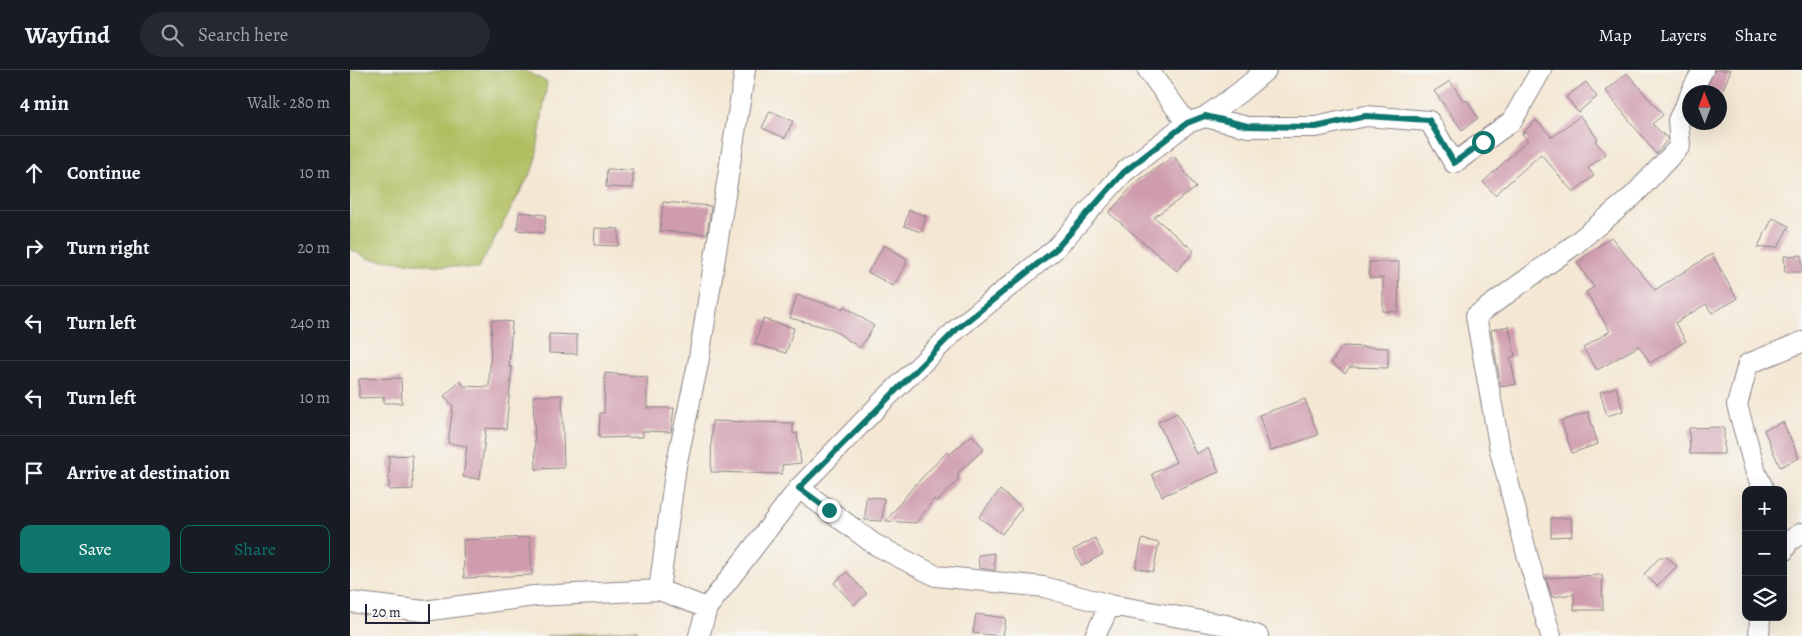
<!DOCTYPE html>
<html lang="en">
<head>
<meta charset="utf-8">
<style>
  :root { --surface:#171b24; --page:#242831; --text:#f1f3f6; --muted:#9ea1a6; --line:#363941; --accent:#0f766e }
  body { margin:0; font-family:Alegreya,serif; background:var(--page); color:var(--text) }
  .controls { position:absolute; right:15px; bottom:15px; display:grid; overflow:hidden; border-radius:10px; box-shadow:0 5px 20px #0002 }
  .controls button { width:45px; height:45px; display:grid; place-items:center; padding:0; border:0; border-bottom:1px solid var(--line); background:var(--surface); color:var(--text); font:25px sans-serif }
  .compass { position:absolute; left:1332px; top:15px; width:45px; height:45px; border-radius:50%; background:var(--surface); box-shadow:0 5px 20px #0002; rotate:359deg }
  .scale { position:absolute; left:15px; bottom:12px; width:65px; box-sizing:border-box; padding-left:5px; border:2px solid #22223b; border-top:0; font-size:14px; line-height:18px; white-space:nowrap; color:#22223b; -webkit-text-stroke:4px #f6f6f2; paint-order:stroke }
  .stop { position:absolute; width:15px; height:15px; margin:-11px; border:4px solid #0f766e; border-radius:50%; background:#fff }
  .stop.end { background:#0f766e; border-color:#fff; box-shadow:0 1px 5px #0008 }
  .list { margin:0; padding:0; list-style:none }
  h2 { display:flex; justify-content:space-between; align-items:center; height:65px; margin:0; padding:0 20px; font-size:21px }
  h2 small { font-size:16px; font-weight:400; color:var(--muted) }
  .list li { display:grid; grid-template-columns:32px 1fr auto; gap:15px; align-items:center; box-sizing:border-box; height:75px; padding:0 20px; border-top:1px solid var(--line) }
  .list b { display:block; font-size:19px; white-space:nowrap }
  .list em { font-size:16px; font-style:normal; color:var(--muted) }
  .actions { display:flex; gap:10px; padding:15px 20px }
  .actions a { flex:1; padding:11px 0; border:1px solid var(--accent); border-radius:10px; text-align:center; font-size:18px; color:var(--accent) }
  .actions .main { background:var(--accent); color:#fff }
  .icon { flex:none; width:28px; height:28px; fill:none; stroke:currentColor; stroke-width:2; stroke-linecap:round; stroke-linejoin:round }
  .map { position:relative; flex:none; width:1452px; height:566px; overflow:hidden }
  header { display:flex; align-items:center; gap:30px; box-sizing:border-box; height:70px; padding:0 25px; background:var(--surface); border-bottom:1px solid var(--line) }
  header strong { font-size:24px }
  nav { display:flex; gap:28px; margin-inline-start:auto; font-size:18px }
  .search { width:350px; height:45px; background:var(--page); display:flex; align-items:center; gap:12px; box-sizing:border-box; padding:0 18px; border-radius:28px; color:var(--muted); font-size:19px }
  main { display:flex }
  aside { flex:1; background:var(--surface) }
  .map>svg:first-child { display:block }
  .green { fill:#b0be60; stroke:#69704e }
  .building { fill:#cf9cad }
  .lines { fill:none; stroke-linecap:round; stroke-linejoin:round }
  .street-casing { stroke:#8b8487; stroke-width:22 }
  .street { stroke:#fff; stroke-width:20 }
  .route { stroke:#0f766e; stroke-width:6 }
</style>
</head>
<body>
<header>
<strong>Wayfind</strong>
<div class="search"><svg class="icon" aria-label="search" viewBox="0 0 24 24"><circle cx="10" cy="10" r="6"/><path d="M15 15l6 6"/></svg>Search here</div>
<nav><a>Map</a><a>Layers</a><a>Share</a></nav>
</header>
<main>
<aside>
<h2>4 min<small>Walk · 280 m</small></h2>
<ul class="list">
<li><svg class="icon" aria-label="ahead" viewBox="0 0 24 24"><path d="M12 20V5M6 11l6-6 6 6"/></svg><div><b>Continue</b></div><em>10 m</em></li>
<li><svg class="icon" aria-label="right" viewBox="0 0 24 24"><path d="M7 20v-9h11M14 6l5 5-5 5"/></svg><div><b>Turn right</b></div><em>20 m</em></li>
<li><svg class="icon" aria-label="left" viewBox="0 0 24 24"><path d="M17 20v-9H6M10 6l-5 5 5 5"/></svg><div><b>Turn left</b></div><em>240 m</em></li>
<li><svg class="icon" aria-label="left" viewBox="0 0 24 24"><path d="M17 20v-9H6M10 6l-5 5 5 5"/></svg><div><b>Turn left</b></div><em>10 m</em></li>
<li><svg class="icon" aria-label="arrive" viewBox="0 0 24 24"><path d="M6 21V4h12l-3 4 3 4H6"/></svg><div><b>Arrive at destination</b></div></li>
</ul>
<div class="actions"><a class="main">Save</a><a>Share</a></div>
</aside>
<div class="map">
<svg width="1452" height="566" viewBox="0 0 1452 566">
  <rect width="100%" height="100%" fill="#f6f6f2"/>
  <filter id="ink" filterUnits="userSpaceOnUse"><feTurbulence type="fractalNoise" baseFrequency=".02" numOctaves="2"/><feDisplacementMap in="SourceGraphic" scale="10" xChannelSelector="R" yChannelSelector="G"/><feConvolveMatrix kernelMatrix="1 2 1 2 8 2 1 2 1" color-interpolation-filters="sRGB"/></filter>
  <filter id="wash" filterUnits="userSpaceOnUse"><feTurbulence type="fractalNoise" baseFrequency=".0096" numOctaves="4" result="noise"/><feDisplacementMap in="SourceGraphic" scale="20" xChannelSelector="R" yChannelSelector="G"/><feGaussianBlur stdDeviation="1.12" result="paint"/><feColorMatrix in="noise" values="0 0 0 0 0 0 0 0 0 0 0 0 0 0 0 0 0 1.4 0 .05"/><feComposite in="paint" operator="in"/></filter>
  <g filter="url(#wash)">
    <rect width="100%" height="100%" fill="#f4e7d3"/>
    <!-- green -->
    <path class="green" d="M0,0H173L197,12L185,95L128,199L19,189L0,179Z
      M286,559L287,566H196Z"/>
    <g id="blocks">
      <!-- building -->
      <path class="building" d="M1365,0H1381L1372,22H1354Z
        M1277,3L1313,45L1302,54L1318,69L1306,84L1256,21Z
        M1100,11L1114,32L1117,30L1128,48L1112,60L1084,21Z
        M1236,12L1247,27L1228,42L1216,27Z
        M420,41L443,51L435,68L412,58Z
        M1230,46L1248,69L1245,71L1256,84L1238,98L1244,106L1223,122L1191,84L1145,125L1133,112L1178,70L1172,64L1186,50L1202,67Z
        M824,86L846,118L804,147L844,181L827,201L759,143L785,113Z
        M257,99L283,100V118L256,117Z
        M313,132L361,136L357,164L310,161Z
        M559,140L576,146L571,162L554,156Z
        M169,142L196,145L194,163L167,160Z
        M1423,148L1439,156L1428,177L1407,178Z
        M245,158L269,159L268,176L244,175Z
        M1261,167L1305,220L1362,184L1387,229L1362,243L1356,234L1325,253L1336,271L1300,293L1289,276L1247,300L1233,278L1260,261L1236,222L1244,217L1227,193Z
        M534,175L556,188V195L543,216L518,202Z
        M1452,185V202H1435L1434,186Z
        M1019,192H1049L1048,242L1033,241V208H1019Z
        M447,225L493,239L494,236L524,256L510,278L482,259L440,248Z
        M413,249L444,258L436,283L405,274Z
        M142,250L162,252L159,297H162L156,359L136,358L130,409L113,407L117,376L98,373L103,336L94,326L110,311L114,316L139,317Z
        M1159,256L1165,286L1160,287L1166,314L1151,317L1141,260Z
        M199,264L227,265V284L199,283Z
        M993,276L1038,278V298L1000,297L995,303L981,293Z
        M255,303L297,307V338H324L321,362L293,361V367L249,368L250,343H254Z
        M51,308L52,333H34V327L9,328V309Z
        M1266,317L1273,341L1257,346L1250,322Z
        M212,325L214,398L186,399L183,326Z
        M955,329L968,365L921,381L909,345Z
        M1238,342L1248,374L1222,383L1211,351Z
        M827,343L846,384L858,378L869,402L812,426L802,404L826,392L808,352Z
        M362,351L443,353V364L447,363L451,393L432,395V404L361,402Z
        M1433,352L1449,388L1430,397L1414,360Z
        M1374,357V384H1340L1339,358Z
        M622,365L634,379L608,403V410L587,432L584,429L566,453L536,451L563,417L597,382L599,385Z
        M62,385L63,419L39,420V386Z
        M650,420L672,438L652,464L629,447Z
        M516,427L534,428L532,451L515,450Z
        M1201,448H1221L1222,466L1201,467Z
        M180,467L182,505L114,508L113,470Z
        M745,468L753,484L732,496L723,480Z
        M792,469L809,473L803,502L786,498Z
        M644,483L645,500L629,498L628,485Z
        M1310,487H1317L1327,496L1307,516L1294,504Z
        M497,502L517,524L504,535L484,513Z
        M1252,505L1253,540H1224V524L1202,527L1196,508Z
        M626,544L656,548L653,566L623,563Z"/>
    </g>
  </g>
  <g filter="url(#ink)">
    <use href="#blocks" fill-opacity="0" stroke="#8b8487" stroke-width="1"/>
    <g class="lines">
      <!-- street casing -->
      <g class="street-casing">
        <path id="street" d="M798,0L837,53
          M1341,22L1353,0
          M855,47L898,57H966L1016,46L1079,51L1104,93L1162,51L1191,0
          M449,418L524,474L586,506L694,517L760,535L876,555L908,566
          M1414,420L1406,403L1387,335L1398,294L1452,272
          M1433,482L1439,471L1452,463
          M309,520L326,396L348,294L395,0
          M0,532L74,541L184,526L309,520L357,538
          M349,566L357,538L449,418L532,332L607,259L705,179L774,102L837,53L855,47L890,22L916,0
          M745,566L760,535
          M1201,566L1178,488L1150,380L1126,246L1224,175L1283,126L1330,76L1328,50L1340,26
          M1409,566L1410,547"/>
      </g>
      <!-- street -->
      <use href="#street" class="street"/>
    </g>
  </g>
  <g class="lines" filter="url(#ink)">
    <!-- route -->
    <path class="route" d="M479,440L449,418L607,259L706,179L774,102L837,53L855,46L898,56L966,57L1016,46L1079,50L1104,93L1133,72"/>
  </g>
</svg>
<div class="controls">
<button>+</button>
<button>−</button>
<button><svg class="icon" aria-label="layers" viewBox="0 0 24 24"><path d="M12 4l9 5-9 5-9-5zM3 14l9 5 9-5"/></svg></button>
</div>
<svg class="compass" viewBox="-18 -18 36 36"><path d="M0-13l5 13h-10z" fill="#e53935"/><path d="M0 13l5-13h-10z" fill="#9ea1a6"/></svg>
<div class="scale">20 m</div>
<div class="stop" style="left:1133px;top:72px"></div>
<div class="stop end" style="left:479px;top:440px"></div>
</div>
</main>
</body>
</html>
